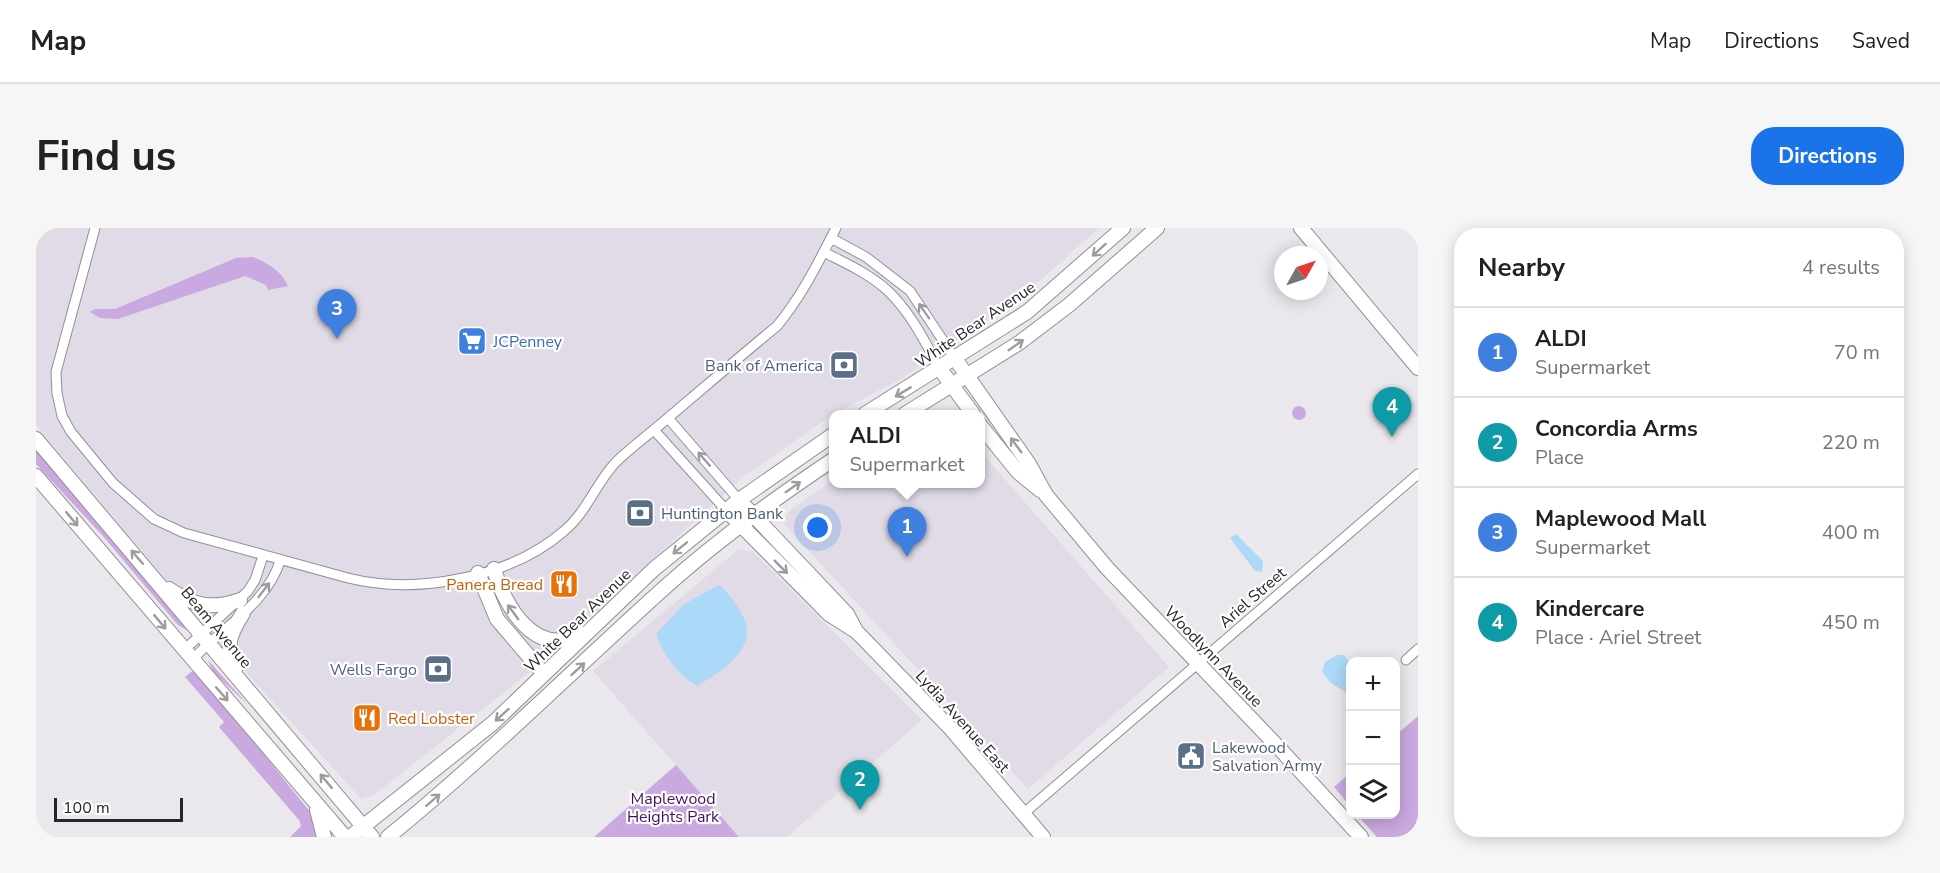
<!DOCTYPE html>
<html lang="en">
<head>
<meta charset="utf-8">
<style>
  :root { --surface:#fff; --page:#f6f6f6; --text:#222; --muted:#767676; --line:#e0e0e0; --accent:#1a73e8 }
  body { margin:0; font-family:"Nunito Sans",sans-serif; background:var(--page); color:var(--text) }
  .controls { position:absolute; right:18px; bottom:18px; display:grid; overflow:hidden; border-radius:12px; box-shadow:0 3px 15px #0003 }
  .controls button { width:54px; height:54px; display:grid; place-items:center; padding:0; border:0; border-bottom:2px solid var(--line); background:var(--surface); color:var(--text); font:30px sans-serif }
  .compass { position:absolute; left:1238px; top:18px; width:54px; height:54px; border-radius:50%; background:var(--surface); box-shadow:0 3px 15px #0003; rotate:50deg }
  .scale { position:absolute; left:18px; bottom:15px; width:129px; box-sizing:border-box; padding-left:6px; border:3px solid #262527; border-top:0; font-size:16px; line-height:21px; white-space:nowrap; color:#262527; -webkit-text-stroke:4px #fff; paint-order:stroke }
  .you { position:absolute; left:782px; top:300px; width:21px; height:21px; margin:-15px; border:4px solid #fff; border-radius:50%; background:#1a73e8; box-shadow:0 0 0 9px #1a73e833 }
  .badge { display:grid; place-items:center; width:39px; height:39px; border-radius:50%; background:var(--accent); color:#fff; font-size:20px; font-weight:700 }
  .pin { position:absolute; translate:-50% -50px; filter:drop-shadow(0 2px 3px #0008) }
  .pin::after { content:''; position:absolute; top:32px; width:21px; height:18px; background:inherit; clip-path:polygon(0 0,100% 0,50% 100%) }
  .popup { position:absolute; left:793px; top:182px; width:156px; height:78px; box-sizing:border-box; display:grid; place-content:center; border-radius:12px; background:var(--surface); filter:drop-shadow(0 2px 4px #0005); font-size:20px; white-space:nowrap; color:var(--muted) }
  .popup b { font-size:22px; color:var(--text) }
  .popup::after { content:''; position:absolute; left:50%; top:100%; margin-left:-12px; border:12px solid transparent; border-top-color:var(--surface) }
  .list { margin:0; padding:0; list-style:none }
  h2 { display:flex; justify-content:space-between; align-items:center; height:78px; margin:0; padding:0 24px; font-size:26px }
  h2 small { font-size:20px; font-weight:400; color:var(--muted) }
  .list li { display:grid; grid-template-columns:39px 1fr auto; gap:18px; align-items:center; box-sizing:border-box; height:90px; padding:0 24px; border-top:2px solid var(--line) }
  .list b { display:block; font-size:22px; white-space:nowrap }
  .list p { margin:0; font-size:20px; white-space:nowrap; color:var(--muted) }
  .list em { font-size:20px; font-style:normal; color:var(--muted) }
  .icon { flex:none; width:33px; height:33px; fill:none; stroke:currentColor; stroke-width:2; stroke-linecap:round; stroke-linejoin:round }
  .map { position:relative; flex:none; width:1382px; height:609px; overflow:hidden; border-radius:24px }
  header { display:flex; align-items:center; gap:36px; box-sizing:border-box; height:84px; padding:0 30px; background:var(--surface); border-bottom:2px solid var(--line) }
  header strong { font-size:28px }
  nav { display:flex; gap:33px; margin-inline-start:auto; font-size:21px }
  .intro { display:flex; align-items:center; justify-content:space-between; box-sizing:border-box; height:144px; padding:0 36px }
  h1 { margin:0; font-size:42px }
  .button { padding:15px 27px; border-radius:24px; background:var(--accent); color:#fff; font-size:21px; font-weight:700 }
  main { display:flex; gap:36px; padding:0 36px }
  aside { flex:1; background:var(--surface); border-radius:24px; box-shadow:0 3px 15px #0003 }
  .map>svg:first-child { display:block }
  .built { fill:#e1dbe7 }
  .green { fill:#c9a9e0 }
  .water { fill:#acd9f7 }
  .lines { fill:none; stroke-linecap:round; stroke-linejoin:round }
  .street-casing { stroke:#928f94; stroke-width:11 }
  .secondary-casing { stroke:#928f94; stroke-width:16 }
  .street { stroke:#fff; stroke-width:9 }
  .secondary { stroke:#fff; stroke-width:14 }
  .oneway { stroke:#9d9d9e }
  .labels { text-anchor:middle; stroke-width:4.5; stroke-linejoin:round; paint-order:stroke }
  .street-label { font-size:16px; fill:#262527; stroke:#fff }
  .shop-label { font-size:16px; fill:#366cbe; stroke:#fff; text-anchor:start }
  .service-label { font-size:16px; fill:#4e5e75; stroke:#fff; text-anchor:end }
  .food-label { font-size:16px; fill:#c56008; stroke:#fff; text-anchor:end }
  .park-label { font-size:16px; fill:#450f61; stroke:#fff }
</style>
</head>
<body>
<header>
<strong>Map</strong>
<nav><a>Map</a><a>Directions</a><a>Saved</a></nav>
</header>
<div class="intro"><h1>Find us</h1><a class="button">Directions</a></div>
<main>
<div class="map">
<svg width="1382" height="609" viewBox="0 0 1382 609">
  <rect width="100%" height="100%" fill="#ebe8ed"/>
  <!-- built -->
  <path class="built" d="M0,0H1063L1006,51L944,97L863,152L798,186L707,249L490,447L338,567L325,571L178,409L0,197Z
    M945,224L1133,439L992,561L748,296L752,284L797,252L798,256H944Z
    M703,321L716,323L886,492L751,609H703L557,443Z"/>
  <!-- green -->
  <path class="green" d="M217,29C232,35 246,43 252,58L232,62L230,57L209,48L82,91L64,90L54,84L59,81H79L200,30Z
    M1256 185a7 7 0 1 1 14 0a7 7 0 1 1-14 0Z
    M0,219L149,394L154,404L142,397L66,307L0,236Z
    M172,432L213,478L177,444Z
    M155,444L162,445C203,493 240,543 281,592L280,609H254L265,598L263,592L183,499L188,494L149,449Z
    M1382,488V609H1341L1321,587L1360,586V507Z
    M640,537L703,609H558Z
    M1314,545V578L1298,559Z"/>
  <!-- water -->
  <path class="water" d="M1200,306L1227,333L1226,344L1219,343L1194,310Z
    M683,357C692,364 698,373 704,383C727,418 688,442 661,458C641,446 628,428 620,406L648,376Z
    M1301,427H1308L1314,435V467L1295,455L1286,444L1289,434Z"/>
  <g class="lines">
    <!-- street casing -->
    <g class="street-casing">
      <path id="street" d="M59,0L20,144L21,165L26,188L35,204L77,255L118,291L148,305L312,350C380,367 474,350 528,303C551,284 560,255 580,234C594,220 611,208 626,195C664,163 702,130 741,98C766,68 782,35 800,0
        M795,10L830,29L874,63L920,132
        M788,24C809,35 834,46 852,63C875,85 889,114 904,141
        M632,190L703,272
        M618,202L690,282
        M148,422L212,363L219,352L227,328
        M156,432C185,400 231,376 244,333
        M1370,432L1382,421
        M987,586L1382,246"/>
    </g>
    <!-- secondary casing -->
    <g class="secondary-casing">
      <path id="secondary" d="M1265,0L1382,140
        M920,132L993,236L1010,267L1071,340L1244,521L1325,609
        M904,141L937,186
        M829,186L991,84L1087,0
        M869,186L983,115L1033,77L1121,0
        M944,197L982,244L1004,262
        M0,211L336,609
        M0,248L309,609
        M703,272L811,386L820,403L915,501L1007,609
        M690,282L793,386L818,402
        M458,341C468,377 500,433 545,405
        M442,345L461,391L508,446
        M133,361C158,378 175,382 204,372
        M199,443C190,416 192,409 207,385
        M281,582L288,609
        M314,609L457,495L618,341L703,272L798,206
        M352,609C448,531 535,444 627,361C680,313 738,271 798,231"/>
    </g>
    <!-- street -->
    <use href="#street" class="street"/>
    <!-- secondary -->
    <use href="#secondary" class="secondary"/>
  </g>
  <!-- one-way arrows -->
  <defs><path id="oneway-shaft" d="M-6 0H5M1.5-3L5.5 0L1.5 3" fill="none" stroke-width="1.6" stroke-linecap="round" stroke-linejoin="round" transform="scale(1.5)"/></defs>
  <g class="oneway">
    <use href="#oneway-shaft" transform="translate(1063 22) rotate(137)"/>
    <use href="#oneway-shaft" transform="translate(888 83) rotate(-125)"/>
    <use href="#oneway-shaft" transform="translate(980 117) rotate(-35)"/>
    <use href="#oneway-shaft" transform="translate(867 164) rotate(149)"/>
    <use href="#oneway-shaft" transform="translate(980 217) rotate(-126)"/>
    <use href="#oneway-shaft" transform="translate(668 231) rotate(-131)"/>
    <use href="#oneway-shaft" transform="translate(757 259) rotate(-35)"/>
    <use href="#oneway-shaft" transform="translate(36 291) rotate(50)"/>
    <use href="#oneway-shaft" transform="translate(644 320) rotate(141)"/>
    <use href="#oneway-shaft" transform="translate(101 329) rotate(-131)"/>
    <use href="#oneway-shaft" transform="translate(745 339) rotate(45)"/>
    <use href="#oneway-shaft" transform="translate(228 362) rotate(-52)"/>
    <use href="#oneway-shaft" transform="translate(477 384) rotate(-126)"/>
    <use href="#oneway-shaft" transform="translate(124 394) rotate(50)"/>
    <use href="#oneway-shaft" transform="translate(542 441) rotate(-42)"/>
    <use href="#oneway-shaft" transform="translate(186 466) rotate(49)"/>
    <use href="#oneway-shaft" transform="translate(466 487) rotate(138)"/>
    <use href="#oneway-shaft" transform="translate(290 553) rotate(-130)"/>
    <use href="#oneway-shaft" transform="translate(397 572) rotate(-41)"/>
  </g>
  <!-- icons -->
  <defs>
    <g id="supermarket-square" transform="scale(1.5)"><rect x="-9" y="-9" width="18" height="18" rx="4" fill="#3f7fe0" stroke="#fff"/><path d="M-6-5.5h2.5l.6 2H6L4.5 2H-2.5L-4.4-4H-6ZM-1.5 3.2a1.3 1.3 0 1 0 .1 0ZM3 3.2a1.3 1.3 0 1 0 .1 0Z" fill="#fff"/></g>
    <g id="bank-square" transform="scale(1.5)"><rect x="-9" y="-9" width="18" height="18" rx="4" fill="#5c6f8a" stroke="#fff"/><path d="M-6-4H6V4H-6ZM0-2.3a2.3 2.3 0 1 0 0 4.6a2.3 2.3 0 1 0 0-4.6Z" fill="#fff"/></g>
    <g id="restaurant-square" transform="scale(1.5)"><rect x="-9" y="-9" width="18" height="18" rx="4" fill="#e8710a" stroke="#fff"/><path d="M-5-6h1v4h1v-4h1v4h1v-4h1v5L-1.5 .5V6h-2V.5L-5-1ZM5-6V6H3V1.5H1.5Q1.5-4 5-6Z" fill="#fff"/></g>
    <g id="civic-square" transform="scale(1.5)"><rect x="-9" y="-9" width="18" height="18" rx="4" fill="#5c6f8a" stroke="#fff"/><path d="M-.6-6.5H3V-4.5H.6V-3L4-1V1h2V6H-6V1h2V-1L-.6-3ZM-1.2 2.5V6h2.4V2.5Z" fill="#fff"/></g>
  </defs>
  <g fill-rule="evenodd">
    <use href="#supermarket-square" x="436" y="113"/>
    <use href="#bank-square" x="808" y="137"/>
    <use href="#bank-square" x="604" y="285"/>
    <use href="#restaurant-square" x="528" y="356"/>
    <use href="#bank-square" x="402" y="441"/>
    <use href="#restaurant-square" x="331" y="490"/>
    <use href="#civic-square" x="1155" y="528"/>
  </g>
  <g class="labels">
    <!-- street labels -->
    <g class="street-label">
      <text transform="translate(939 96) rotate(-34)" y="6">White Bear Avenue</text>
      <text transform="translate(1216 369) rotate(-41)" y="6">Ariel Street</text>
      <text transform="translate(541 392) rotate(-44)" y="6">White Bear Avenue</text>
      <text transform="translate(181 399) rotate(50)" y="6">Beam Avenue</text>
      <text transform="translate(1178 428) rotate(46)" y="6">Woodlynn Avenue</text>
      <text transform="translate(927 493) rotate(48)" y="6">Lydia Avenue East</text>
    </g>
    <!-- shop labels -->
    <g class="shop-label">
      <text x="457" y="119">JCPenney</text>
    </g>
    <!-- service labels -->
    <g class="service-label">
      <text x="787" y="143">Bank of America</text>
      <text x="625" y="291" text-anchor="start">Huntington Bank</text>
      <text x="381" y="447">Wells Fargo</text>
      <text x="1176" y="525" text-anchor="start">Lakewood<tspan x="1176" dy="18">Salvation Army</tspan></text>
    </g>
    <!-- food labels -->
    <g class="food-label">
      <text x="507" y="362">Panera Bread</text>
      <text x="352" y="496" text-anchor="start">Red Lobster</text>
    </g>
    <!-- park labels -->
    <g class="park-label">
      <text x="637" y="576">Maplewood<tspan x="637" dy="18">Heights Park</tspan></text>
    </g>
  </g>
</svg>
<div class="controls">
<button>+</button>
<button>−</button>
<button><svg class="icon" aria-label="layers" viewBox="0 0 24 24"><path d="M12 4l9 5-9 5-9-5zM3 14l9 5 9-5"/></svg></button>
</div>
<svg class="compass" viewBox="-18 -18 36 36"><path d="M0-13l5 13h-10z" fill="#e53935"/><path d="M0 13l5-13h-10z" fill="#767676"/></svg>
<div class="scale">100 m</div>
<div class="you"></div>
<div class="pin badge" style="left:871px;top:329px;background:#3f7fe0">1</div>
<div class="popup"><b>ALDI</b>Supermarket</div>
<div class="pin badge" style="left:824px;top:582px;background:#0f9aa8">2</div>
<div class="pin badge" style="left:301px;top:111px;background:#3f7fe0">3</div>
<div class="pin badge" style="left:1356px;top:209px;background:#0f9aa8">4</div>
</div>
<aside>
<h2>Nearby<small>4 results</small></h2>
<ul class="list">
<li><span class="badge" style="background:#3f7fe0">1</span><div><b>ALDI</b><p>Supermarket</p></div><em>70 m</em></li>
<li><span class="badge" style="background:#0f9aa8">2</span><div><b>Concordia Arms</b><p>Place</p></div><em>220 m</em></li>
<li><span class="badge" style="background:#3f7fe0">3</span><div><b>Maplewood Mall</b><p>Supermarket</p></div><em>400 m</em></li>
<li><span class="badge" style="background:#0f9aa8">4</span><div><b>Kindercare</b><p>Place · Ariel Street</p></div><em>450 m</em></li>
</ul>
</aside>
</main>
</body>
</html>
